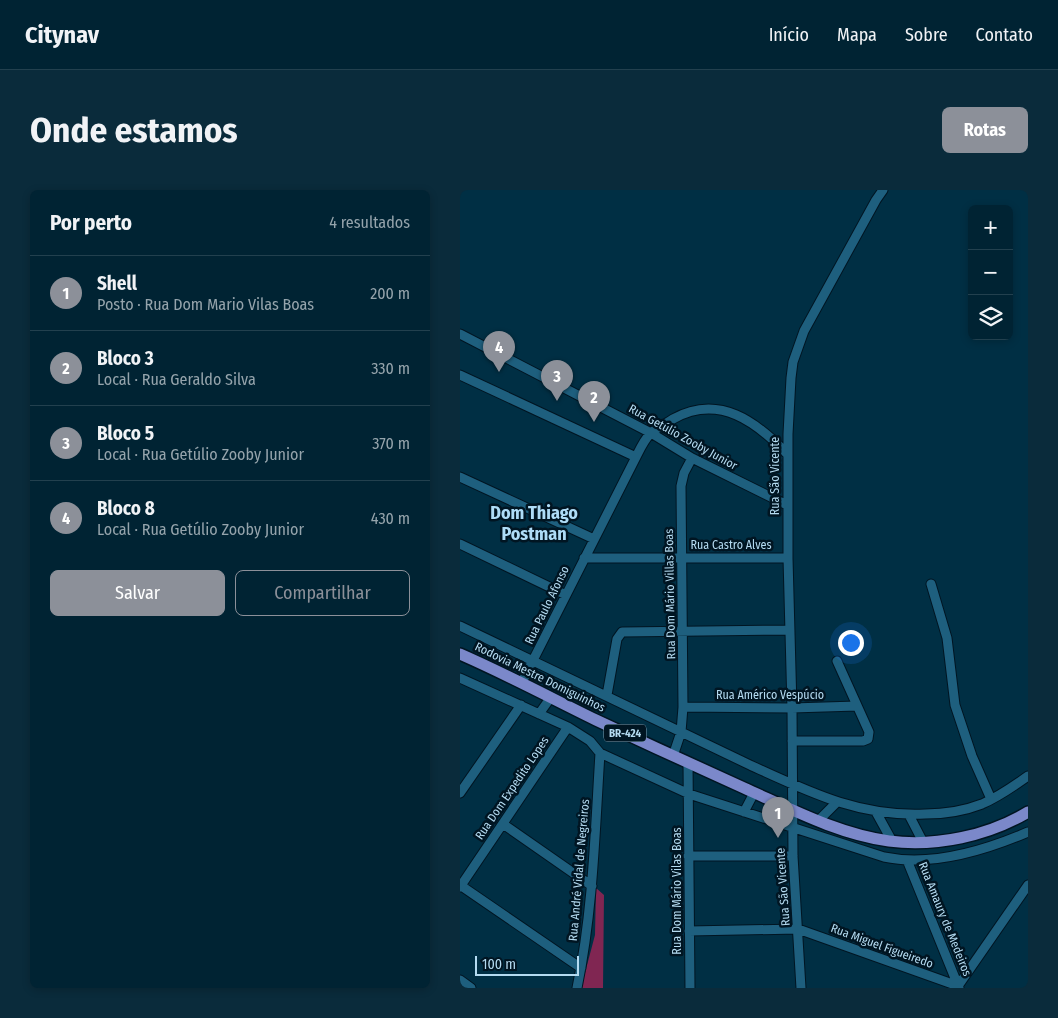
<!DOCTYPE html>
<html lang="pt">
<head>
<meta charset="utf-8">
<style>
  :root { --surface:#002333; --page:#0a2b3b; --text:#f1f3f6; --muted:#95a4ac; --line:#22404e; --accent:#8c9099 }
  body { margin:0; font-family:"Fira Sans Condensed",sans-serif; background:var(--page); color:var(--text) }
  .controls { position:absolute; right:15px; top:15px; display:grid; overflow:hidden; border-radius:8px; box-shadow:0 2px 8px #0003 }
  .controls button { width:45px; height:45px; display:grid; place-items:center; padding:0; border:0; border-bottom:1px solid var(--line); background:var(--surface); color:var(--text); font:25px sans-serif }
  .scale { position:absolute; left:15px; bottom:12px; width:104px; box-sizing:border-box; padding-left:5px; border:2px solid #b4dbf1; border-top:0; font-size:14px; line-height:18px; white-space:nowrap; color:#b4dbf1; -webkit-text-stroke:4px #001522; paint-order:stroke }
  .you { position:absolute; left:390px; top:452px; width:18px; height:18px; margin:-12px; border:4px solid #fff; border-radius:50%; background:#1a73e8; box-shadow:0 0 0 8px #1a73e833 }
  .badge { display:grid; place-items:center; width:32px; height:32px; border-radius:50%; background:var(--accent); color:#fff; font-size:16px; font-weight:700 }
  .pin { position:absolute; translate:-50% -41px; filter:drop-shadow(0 1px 2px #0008) }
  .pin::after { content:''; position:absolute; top:26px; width:18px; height:15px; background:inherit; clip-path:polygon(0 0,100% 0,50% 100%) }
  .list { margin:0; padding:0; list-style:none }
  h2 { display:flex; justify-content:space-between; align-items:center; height:65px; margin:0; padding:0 20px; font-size:21px }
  h2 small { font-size:16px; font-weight:400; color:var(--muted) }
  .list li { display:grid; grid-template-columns:32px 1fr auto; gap:15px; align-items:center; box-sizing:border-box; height:75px; padding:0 20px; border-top:1px solid var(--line) }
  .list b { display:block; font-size:19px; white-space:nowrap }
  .list p { margin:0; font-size:16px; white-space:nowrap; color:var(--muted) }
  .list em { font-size:16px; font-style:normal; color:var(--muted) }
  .actions { display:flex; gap:10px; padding:15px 20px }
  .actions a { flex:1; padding:11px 0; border:1px solid var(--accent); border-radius:8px; text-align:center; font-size:18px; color:var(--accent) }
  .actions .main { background:var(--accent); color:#fff }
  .icon { flex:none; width:28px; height:28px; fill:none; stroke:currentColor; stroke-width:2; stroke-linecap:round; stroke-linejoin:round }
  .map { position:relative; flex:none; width:568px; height:798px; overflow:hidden; border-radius:8px }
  header { display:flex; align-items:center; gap:30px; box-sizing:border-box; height:70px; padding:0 25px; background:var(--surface); border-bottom:1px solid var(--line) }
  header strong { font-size:24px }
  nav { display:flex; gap:28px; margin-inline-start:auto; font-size:18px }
  .intro { display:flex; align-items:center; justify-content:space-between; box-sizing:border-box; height:120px; padding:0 30px }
  h1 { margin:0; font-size:35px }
  .button { padding:12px 22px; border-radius:8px; background:var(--accent); color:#fff; font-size:18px; font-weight:700 }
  main { display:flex; gap:30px; padding:0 30px }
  aside { flex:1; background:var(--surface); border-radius:8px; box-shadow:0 2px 8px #0003 }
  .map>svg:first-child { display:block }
  .green { fill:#802652 }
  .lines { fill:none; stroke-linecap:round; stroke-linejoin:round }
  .minor-casing { stroke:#001522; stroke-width:11 }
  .major-casing { stroke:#001522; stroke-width:14 }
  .minor { stroke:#1e5f7e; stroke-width:9 }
  .major { stroke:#7b88ca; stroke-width:11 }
  .labels { text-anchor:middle; stroke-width:5; stroke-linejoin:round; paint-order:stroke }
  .shield { fill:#001522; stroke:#7ea0b3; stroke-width:1 }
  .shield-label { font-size:11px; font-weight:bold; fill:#b4dbf1 }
  .street-label { font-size:12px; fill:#b4dbf1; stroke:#001522 }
  .district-label { font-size:18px; font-weight:bold; fill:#aedcf7; stroke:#001522 }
</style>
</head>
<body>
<header>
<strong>Citynav</strong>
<nav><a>Início</a><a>Mapa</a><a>Sobre</a><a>Contato</a></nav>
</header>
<div class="intro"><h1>Onde estamos</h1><a class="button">Rotas</a></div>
<main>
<aside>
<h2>Por perto<small>4 resultados</small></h2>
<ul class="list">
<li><span class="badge">1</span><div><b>Shell</b><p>Posto · Rua Dom Mario Vilas Boas</p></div><em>200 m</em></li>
<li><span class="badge">2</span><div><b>Bloco 3</b><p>Local · Rua Geraldo Silva</p></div><em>330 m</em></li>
<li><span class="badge">3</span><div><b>Bloco 5</b><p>Local · Rua Getúlio Zooby Junior</p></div><em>370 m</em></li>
<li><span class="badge">4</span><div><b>Bloco 8</b><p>Local · Rua Getúlio Zooby Junior</p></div><em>430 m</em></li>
</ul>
<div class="actions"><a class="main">Salvar</a><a>Compartilhar</a></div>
</aside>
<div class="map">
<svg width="568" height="798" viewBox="0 0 568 798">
  <rect width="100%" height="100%" fill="#002f44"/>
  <!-- green -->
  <path class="green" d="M136,698L144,705L143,798H121L135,745Z"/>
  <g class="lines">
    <!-- minor casing -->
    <g class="minor-casing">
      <path id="minor" d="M0,144L191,243L232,268L327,315
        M0,185L176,267
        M0,287L134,349
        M0,354L106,405
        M124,368H328
        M471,394L487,448L495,515L512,566L531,609
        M0,436L290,575C349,602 399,627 465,624C484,624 504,621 522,614C538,607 554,596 568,586
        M0,488L108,537L130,551L140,563L229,604L424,667C472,677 524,661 568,642
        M62,492L176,267C180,259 184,250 190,244C196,238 206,234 213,229C259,203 297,232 328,265
        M147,505L157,449L162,442L330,440
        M223,517L332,518L397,516
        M79,524L91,507
        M332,551H403L408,549L409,542L377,471
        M213,566L221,542L223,517L221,296L224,283L232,268
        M228,573L230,798
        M0,603L61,515
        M284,622L294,603
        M416,622L432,651
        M449,625L463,652
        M358,631L377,612
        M43,634L132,696
        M228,666H333
        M447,670L499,798
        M0,695L121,778
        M0,697L108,537
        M229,741L338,739L498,796L568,695
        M0,790L11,798
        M117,798C133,721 135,642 140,563
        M341,798L333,666L332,518L328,368V244L331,188L333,172L344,141L416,10L423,0"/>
    </g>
    <!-- major casing -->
    <g class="major-casing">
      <path id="major" d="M0,464C46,484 91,508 136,530C185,553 235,576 284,598C331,619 378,644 429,651C476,657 528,646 568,622"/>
    </g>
    <!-- minor -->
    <use href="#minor" class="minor"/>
    <!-- major -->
    <use href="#major" class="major"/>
  </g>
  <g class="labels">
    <!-- shield labels -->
    <rect class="shield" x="144" y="534.5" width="42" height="17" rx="4"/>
    <g class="shield-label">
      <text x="165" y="547">BR-424</text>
    </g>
    <!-- street labels -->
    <g class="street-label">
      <text transform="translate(223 247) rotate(29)" y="4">Rua Getúlio Zooby Junior</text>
      <text transform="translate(315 286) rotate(-90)" y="4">Rua São Vicente</text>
      <text x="271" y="359">Rua Castro Alves</text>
      <text transform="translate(210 404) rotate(-91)" y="4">Rua Dom Mário Villas Boas</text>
      <text transform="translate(87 415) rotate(-64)" y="4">Rua Paulo Afonso</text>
      <text transform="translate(80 487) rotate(26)" y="4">Rodovia Mestre Domiguinhos</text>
      <text x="310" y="509">Rua Américo Vespúcio</text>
      <text transform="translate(52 598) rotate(-56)" y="4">Rua Dom Expedito Lopes</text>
      <text transform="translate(119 680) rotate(-85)" y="4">Rua André Vidal de Negreiros</text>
      <text transform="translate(323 697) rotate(-94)" y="4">Rua São Vicente</text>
      <text transform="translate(217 701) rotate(-90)" y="4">Rua Dom Mário Vilas Boas</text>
      <text transform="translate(485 729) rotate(68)" y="4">Rua Amaury de Medeiros</text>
      <text transform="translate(422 756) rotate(20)" y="4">Rua Miguel Figueiredo</text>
    </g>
    <!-- district labels -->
    <g class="district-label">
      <text x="74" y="329">Dom Thiago<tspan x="74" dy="21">Postman</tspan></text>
    </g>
  </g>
</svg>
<div class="controls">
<button>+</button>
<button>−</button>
<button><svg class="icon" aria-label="layers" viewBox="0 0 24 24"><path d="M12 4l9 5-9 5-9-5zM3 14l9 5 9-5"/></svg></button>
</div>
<div class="scale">100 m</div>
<div class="you"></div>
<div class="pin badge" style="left:318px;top:648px">1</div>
<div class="pin badge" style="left:134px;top:232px">2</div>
<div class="pin badge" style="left:97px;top:211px">3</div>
<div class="pin badge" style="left:39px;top:182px">4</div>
</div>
</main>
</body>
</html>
